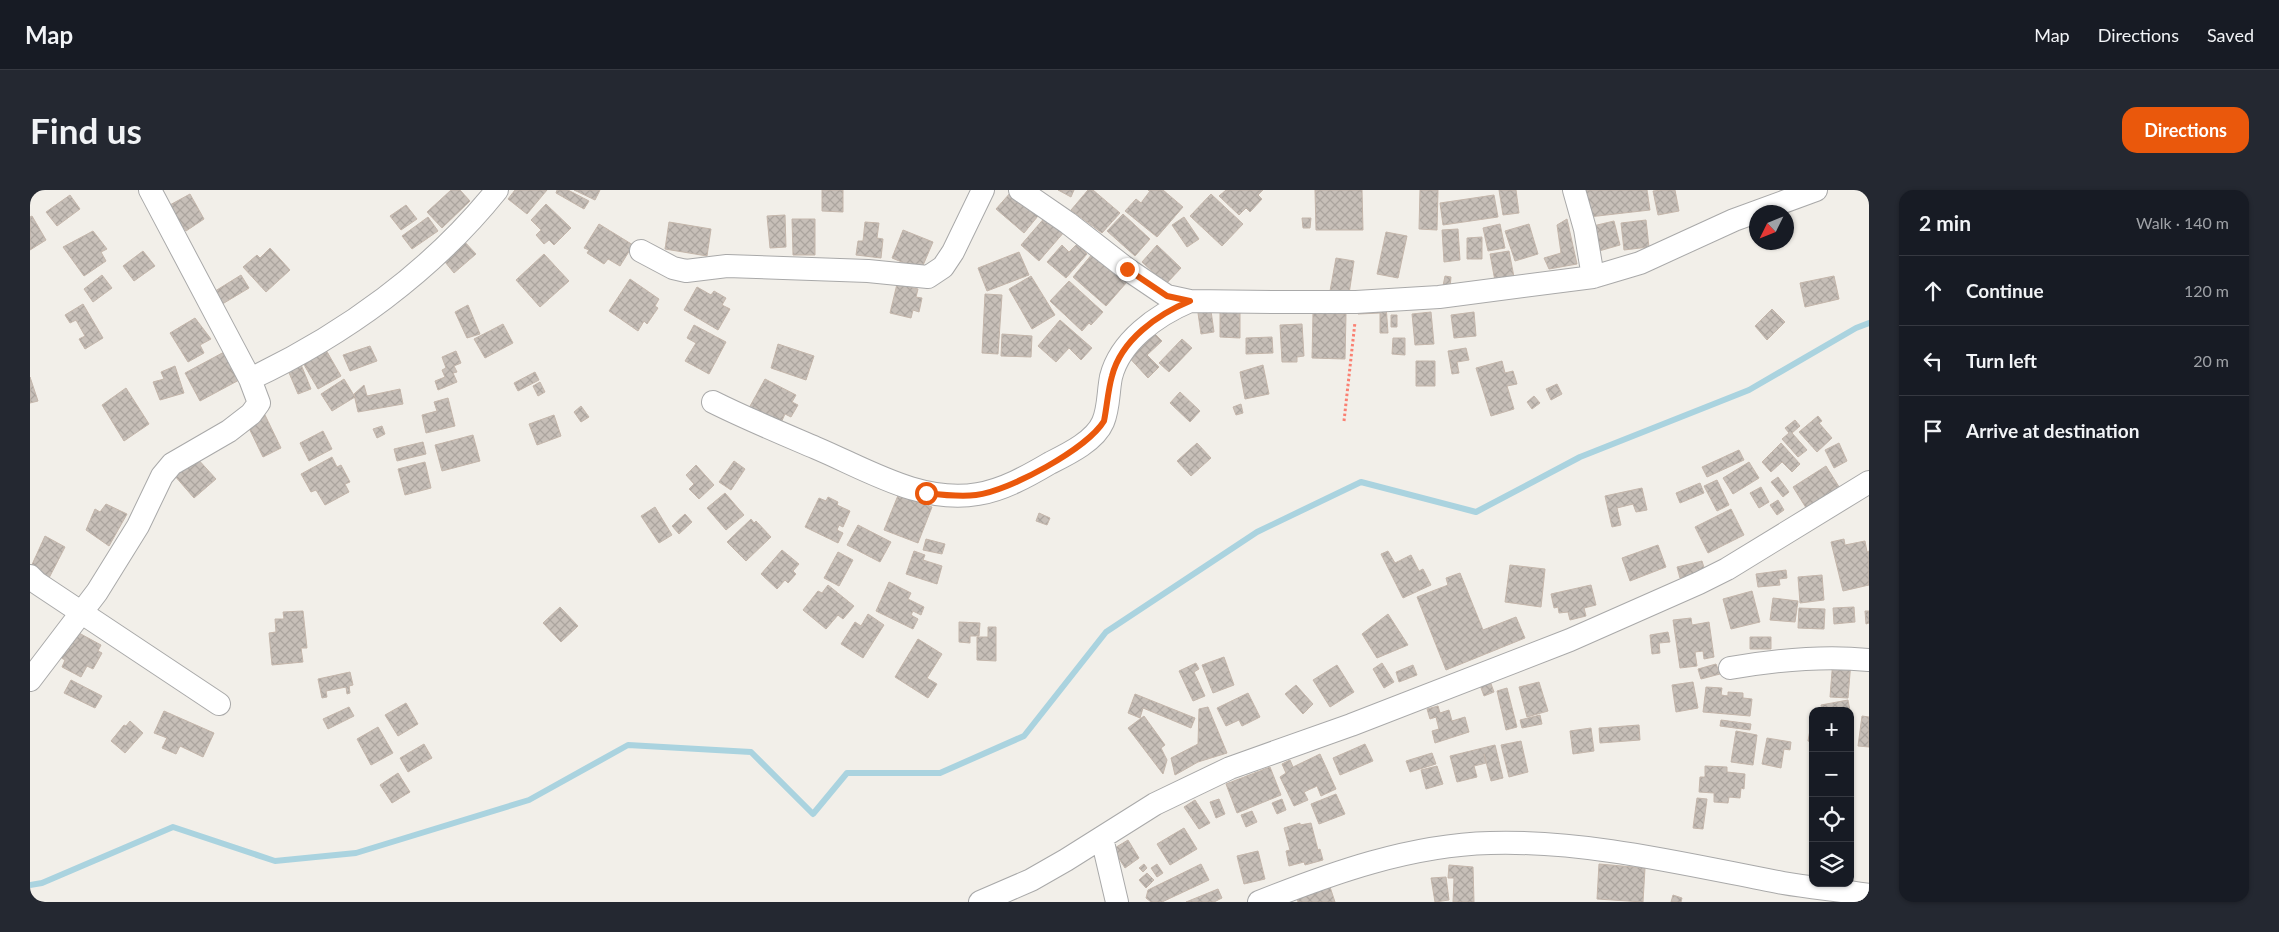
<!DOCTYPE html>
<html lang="en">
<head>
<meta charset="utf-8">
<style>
  :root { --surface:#171b24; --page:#242831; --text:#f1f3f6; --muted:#9ea1a6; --line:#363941; --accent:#ea580c }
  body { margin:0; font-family:Lato,sans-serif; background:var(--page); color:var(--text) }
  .controls { position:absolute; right:15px; bottom:15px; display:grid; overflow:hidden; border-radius:10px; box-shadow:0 1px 4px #0004 }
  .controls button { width:45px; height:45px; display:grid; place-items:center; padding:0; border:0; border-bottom:1px solid var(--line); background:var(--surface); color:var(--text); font:25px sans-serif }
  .compass { position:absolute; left:1719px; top:15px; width:45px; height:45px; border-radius:50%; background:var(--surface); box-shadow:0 1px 4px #0004; rotate:227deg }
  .stop { position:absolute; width:15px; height:15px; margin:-11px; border:4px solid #ea580c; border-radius:50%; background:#fff }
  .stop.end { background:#ea580c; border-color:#fff; box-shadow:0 1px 5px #0008 }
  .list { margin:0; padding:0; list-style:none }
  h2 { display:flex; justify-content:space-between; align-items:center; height:65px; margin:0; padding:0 20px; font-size:21px }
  h2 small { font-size:16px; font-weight:400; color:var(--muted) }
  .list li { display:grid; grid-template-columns:32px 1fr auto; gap:15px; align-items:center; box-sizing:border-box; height:70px; padding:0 20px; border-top:1px solid var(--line) }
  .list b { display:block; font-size:19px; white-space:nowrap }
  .list em { font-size:16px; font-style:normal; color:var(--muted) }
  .icon { flex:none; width:28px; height:28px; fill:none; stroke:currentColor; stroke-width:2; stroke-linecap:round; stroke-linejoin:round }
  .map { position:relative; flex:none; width:1839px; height:712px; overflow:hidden; border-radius:15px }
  header { display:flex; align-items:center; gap:30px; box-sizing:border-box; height:70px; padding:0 25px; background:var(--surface); border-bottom:1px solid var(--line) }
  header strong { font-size:24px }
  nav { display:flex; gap:28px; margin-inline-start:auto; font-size:18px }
  .intro { display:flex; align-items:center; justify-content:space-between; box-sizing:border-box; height:120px; padding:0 30px }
  h1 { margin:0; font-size:35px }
  .button { padding:12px 22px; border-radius:15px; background:var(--accent); color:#fff; font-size:18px; font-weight:700 }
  main { display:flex; gap:30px; padding:0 30px }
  aside { flex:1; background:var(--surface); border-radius:15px; box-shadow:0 1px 4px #0004 }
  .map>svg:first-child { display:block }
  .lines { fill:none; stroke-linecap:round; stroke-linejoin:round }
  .stream { stroke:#aad3df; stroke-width:6 }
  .building { fill:url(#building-cross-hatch); stroke:#c4b6ab }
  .minor-casing { stroke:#a9a9a9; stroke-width:24 }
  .path { stroke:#fa8072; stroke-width:3; stroke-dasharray:2.5 2.5; stroke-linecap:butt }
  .minor { stroke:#fff; stroke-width:22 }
  .route { stroke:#ea580c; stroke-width:6 }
</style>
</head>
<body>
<header>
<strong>Map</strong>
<nav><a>Map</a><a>Directions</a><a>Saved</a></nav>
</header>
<div class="intro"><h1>Find us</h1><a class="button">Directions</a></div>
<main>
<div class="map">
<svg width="1839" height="712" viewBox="0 0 1839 712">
  <defs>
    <pattern id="building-cross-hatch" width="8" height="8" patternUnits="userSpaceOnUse" patternTransform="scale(1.25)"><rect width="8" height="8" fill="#c7bfb8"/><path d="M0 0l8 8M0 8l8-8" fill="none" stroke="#aba49e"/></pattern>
  </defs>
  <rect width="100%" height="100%" fill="#f2efe9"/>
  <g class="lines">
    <!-- stream -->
    <path class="stream" d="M0,695L12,693L143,637L245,671L326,663L499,610L598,555L721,562L783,624L817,583H910L994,546L1076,442L1227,342L1331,292L1446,322L1550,267L1719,200L1826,138L1839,133"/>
  </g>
  <!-- building -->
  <path class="building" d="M421,0H430L440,11L412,38L397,22Z
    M485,0H517L497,24L478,9Z
    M527,0H538L559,11L554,19L526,3Z
    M544,0H570L565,10Z
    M792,0H813V22L792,21Z
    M1028,0H1044L1041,7Z
    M1058,0H1063L1090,23L1072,43L1041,20Z
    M1118,0H1133L1153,17L1127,47L1095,21L1106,9L1111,13L1120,1Z
    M1196,0H1233L1228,5L1232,9L1220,22L1216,18L1209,25L1189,6Z
    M1285,0H1332L1333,40H1286Z
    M1390,0H1408L1407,40L1389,39Z
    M1469,0H1486L1489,23L1473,25Z
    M1556,0H1617L1620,20L1559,27Z
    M1631,0H1645L1649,21L1628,25L1623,1Z
    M981,2L1008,26L994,43L966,19Z
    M160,4L174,29L156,41L138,16Z
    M1181,4L1213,34L1192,56L1160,26Z
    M40,5L50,19L27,36L16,22Z
    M1464,5L1468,27L1413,35L1410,13Z
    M516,14L541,38L524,55L519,50L514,54L506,45L511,40L501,30Z
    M376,15L387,29L371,40L360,26Z
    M1093,24L1120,49L1105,66L1077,41Z
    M755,25L756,57L740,58L737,26Z
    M1017,25L1035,41L1009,71L991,55Z
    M2,26L16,50L0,60V27Z
    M398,27L408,41L382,59L372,46Z
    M1154,27L1169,49L1157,57L1142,35Z
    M1272,28H1281L1280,38H1273Z
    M762,29H785V65H763Z
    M1537,29L1547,74L1519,79L1514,68L1531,63L1527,35Z
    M1616,30L1619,57L1594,60L1591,33Z
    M1584,31L1590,55L1569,61L1563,36Z
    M639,32L681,39L677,66L635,59Z
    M835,32L849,33L847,48L853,49L851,68L826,65L828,51H833Z
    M569,34L603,55L590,76L578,69L574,74L557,63L559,60L554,58Z
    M1470,34L1475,58L1458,61L1453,38Z
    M1499,34L1508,64L1485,71L1475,41Z
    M1428,39L1430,70L1414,72L1412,40Z
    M873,40L903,52L891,80L862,68Z
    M63,41L77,59L71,62L76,71L54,86L33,57Z
    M1356,42L1377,46L1368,88L1347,84Z
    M1452,47V69H1437V48Z
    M432,49L446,64L424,83L411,67Z
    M1047,54L1057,64L1036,88L1017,72L1032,55L1039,62Z
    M1127,55L1151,78L1136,94L1112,72Z
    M240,58L260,80L236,102L213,77L227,65L230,68Z
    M113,61L125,76L104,91L93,76Z
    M1479,61L1484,87L1465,91L1460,64Z
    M989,62L999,85L957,101L948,78Z
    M1063,63L1097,92L1076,116L1043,87Z
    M514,64L539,91L510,117L486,90Z
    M1306,68L1324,71L1319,104L1300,101Z
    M72,85L82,98L63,112L54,99Z
    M211,85L219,98L189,116L182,103Z
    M1001,86L1025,125L1002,139L979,99Z
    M1415,86L1421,87L1420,98L1413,96Z
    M1804,86L1809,109L1775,117L1770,93Z
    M600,89L629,109L625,116L628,118L617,134L614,131L608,141L579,121Z
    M1039,91L1073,122L1061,135L1059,133L1052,141L1020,111Z
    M867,94L888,99L886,107L892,108L889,122L883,120L881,128L860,123Z
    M667,97L681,105L684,101L696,108L692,115L700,119L688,140L654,120Z
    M955,104L972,105L968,164L952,163Z
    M53,114L73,148L55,159L49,149L55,146L46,130L40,133L35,125Z
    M1180,114L1184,142L1171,144L1167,116Z
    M438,115L450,144L437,148L425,122Z
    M1356,115L1358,143H1350V123L1328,124V116Z
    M1190,119H1210V148L1190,147Z
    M1742,119L1755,132L1737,150L1725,136Z
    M1401,122L1404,154L1385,155L1382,124Z
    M1444,122L1446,146L1424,148L1421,125Z
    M1283,123L1316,124L1315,169L1282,168Z
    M1361,125H1367V137H1361Z
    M165,128L181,149L170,155L174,163L158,172L140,143Z
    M1030,130L1062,158L1051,170L1039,158L1026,172L1008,156Z
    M473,134L483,153L455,168L444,149Z
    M1272,134L1274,166L1267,167V172H1252L1250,135Z
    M664,135L696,152L679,184L655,171L666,153L657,148Z
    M1120,139L1132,151L1117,165L1129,177L1118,188L1095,163Z
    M972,144L1002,146L1001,167L971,166Z
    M1242,147L1243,163L1216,164V148Z
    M1363,148H1375V165L1362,164Z
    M1152,149L1162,158L1139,182L1129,173Z
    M748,154L784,166L776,190L741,178Z
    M340,156L347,171L320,181L313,165Z
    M1436,158L1439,170L1427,172L1429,183L1422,184L1418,161Z
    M296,160L311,186L288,199L273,173Z
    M196,161L211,189L170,211L155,183Z
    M426,161L431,173L424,176L427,182L423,183L427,192L408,200L405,191L415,187L412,180L416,178L412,167Z
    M1386,171H1405V196H1386Z
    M1472,171L1475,183L1483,181L1487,194L1477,196L1484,219L1461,226L1446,178Z
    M270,172L281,199L268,204L257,178Z
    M1233,175L1239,204L1215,209L1210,182Z
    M145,176L154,203L130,210L123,192L134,189L131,182Z
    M505,182L509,190L488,201L484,193Z
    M0,187L8,211L0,213Z
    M314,189L325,207L302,221L291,204Z
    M735,189L766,205L762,212L768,215L761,227L755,224L750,235L719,218Z
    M510,192L515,202L508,206L503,196Z
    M1527,194L1532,204L1521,210L1516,199Z
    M334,195L337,206L370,199L373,214L328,222L324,204Z
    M96,198L119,234L94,251L72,215Z
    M1150,202L1170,221L1160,232L1140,213Z
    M1504,206L1510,213L1502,219L1497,212Z
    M418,208L425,236L396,243L392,225L407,221L404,212Z
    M1211,214L1213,223L1206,225L1203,217Z
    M551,216L559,227L551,232L544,222Z
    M234,223L251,258L233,267L216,232Z
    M524,225L531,246L507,255L499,234Z
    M1788,226L1792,231L1789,233L1802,248L1787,262L1769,242Z
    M1765,230L1770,236L1762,243L1777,260L1768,267L1752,249L1759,243L1755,238Z
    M352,236L355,244L347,248L343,239Z
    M293,241L302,259L279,271L270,253Z
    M443,245L450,271L412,281L405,255Z
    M393,252L396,264L367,271L364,259Z
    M1167,253L1181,268L1161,286L1147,271Z
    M1751,253L1770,274L1762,282L1752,272L1741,282L1732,272Z
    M1809,253L1817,271L1804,278L1795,260Z
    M1709,260L1714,270L1677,287L1672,277Z
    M165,266L186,289L164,308L144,285Z
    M302,267L307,277L311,275L320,292L315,294L319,302L295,315L286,300L281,302L271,284Z
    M704,271L715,279L701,300L689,292Z
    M395,272L401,298L375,305L368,279Z
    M1719,272L1729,288L1703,304L1693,288Z
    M666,275L684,295L669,309L659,299L664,294L656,285Z
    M1796,276L1811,300L1778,321L1763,297Z
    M1748,287L1759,302L1753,307L1741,292Z
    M1687,290L1699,315L1687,321L1674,296Z
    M1670,293L1674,303L1650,313L1646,303Z
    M1731,297L1739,312L1729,318L1720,303Z
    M1612,298L1617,320L1606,322L1603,314L1587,318L1591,335L1582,337L1575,306Z
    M695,303L714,325L696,340L677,318Z
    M869,303L902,317L888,353L854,340Z
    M798,307L808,312L807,315L820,321L813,337L809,335L807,340L813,343L808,353L775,337L789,308L796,311Z
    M1748,310L1754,320L1747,325L1740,315Z
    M76,314L97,324L79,356L56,340L65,319L70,322Z
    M625,317L642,345L629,353L611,326Z
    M1701,319L1714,345L1678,363L1665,337Z
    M1009,323L1020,328L1017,335L1006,331Z
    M655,324L662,332L649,344L642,336Z
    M721,329L724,333L726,331L741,347L716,371L697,352Z
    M828,335L861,352L850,372L817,355Z
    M15,346L35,357L19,388L0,379Z
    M896,349L915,354L912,364L893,360Z
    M1814,349L1815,355L1835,351L1837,362L1839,361V395L1813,401L1801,352Z
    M1628,355L1636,377L1600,391L1592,368Z
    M752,360L769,374L763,381L766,384L758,393L755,390L747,399L731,384Z
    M884,361L895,365L893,370L912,376L907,394L876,384Z
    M1358,361L1365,373L1381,365L1389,381L1393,379L1401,395L1373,408L1351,364Z
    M808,362L823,370L809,396L794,388Z
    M1672,371L1675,381L1650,388L1647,377Z
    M1480,375L1515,379L1511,417L1475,412Z
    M1756,380L1757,388L1749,389L1750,395L1728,397L1726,384Z
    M1430,383L1453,440L1486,427L1495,448L1416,480L1387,407L1418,395L1416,388Z
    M1792,385L1794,410L1770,413L1768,387Z
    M859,392L881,403L878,409L894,417L891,425L883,421L881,425L888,429L883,439L846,421Z
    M798,395L824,416L813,429L808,425L796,439L773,420L788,401L792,403Z
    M1561,395L1566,415L1554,418L1556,426L1540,430L1538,422L1529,423L1528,417L1524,418L1521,404Z
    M1722,401L1730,432L1701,439L1693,409Z
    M1743,408L1768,411L1765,432L1740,430Z
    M530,417L548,436L531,452L513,433Z
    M1824,417L1825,432L1804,434L1803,418Z
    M1769,418L1795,419L1794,439L1768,438Z
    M273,421L277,458H271L273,472L242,475L239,443L246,442L245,429H254L253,422Z
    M1835,421H1839V433L1836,434Z
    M838,424L854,435L833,468L811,454L825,432L831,436Z
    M1358,424L1378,455L1347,468L1332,444Z
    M1661,428L1662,435L1679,432L1684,467L1674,469L1673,461L1665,462L1667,476L1650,478L1643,430Z
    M929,432L950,433L949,446H940V453L929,452Z
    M958,437H966V471L947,470V447H958Z
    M1638,442L1640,452L1629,453L1630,463L1622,464L1620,445Z
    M49,443L71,455L68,461L72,463L63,479L57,476L51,487L32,477L35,470L28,466L38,447L45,451Z
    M1720,447H1741V459H1720Z
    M888,449L912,464L897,488L907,494L898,508L865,487Z
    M1194,467L1204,495L1183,503L1172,475Z
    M1803,469L1821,471L1818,508L1800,507Z
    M1166,473L1169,479L1164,482L1175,506L1163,511L1149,481Z
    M1352,473L1364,492L1354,498L1343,479Z
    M1686,474L1690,484L1671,489L1668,479Z
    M1307,475L1324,502L1300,517L1283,490Z
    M1383,475L1387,485L1369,492L1366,482Z
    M320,482L323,495L319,496L320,503L317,504L316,497L296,501L297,507L292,508L288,489Z
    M41,490L72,506L65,518L34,503Z
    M1460,491L1464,502L1454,506L1450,495Z
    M1509,492L1518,521L1497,527L1489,497Z
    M1663,492L1668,518L1646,522L1642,495Z
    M1266,495L1283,514L1273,524L1255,504Z
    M1676,497L1692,498L1691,505L1698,506V502L1713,503V508L1722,509L1720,526L1673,522Z
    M1477,498L1487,537L1476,540L1467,501Z
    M1218,503L1230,527L1212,536L1209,530L1196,536L1187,518Z
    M1105,504L1165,528L1161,538L1113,518L1110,528L1098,523Z
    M1818,510L1820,521H1792L1791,515Z
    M376,513L388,534L368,546L355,525Z
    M1408,516L1410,523L1419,520L1422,531L1435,527L1439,542L1405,553L1402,541L1409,539L1406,527L1400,529L1397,519Z
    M319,517L324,526L298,539L293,529Z
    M1178,517L1197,563L1168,572L1145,585L1141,568L1168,554L1169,519Z
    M134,521L184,543L173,567L150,556L146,564L132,558L137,548L124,543Z
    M1510,525L1512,534L1492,538L1490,530Z
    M1114,526L1135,555L1131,558L1137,570L1133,584L1098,538Z
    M1820,526H1823L1821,553H1820Z
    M1832,526L1839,527V557L1828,556Z
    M1691,530L1721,534L1720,540L1690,536Z
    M100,531L113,543L95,563L81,551L94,535L96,536Z
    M1609,535L1610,550L1570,553L1569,538Z
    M348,537L363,563L341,575L327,549Z
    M1561,538L1564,561L1543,564L1540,541Z
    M1780,540H1783V552L1778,551Z
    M1706,541L1727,545L1723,575L1701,572Z
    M1737,548L1761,552L1760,560L1754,559L1751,578L1732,574Z
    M1491,551L1498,582L1479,587L1471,555Z
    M394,554L402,568L378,582L370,568Z
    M1335,554L1343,571L1310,585L1303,568Z
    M1465,555L1473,588L1461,591L1454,564L1456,573L1444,576L1447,587L1427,592L1420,566Z
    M1402,563L1406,574L1380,582L1376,571Z
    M1290,564L1306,599L1291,606L1287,596L1274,602L1278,610L1264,616L1250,587L1256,583L1252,574L1260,570L1263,577Z
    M1407,576L1413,594L1396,599L1391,580Z
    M1675,576L1697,577V582L1715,584L1714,599L1711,598L1710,608L1699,607L1698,613L1684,612V603L1669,602L1670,587H1675Z
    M1240,577L1251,605L1207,623L1196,594Z
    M368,583L380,602L362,613L350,595Z
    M1306,604L1315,624L1289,634L1281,614Z
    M1667,608L1677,609L1673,639L1663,638Z
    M1189,609L1195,624L1186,628L1180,612Z
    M1252,609L1256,620L1247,624L1242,613Z
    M1165,610L1180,633L1169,639L1154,617Z
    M1222,621L1227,632L1216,637L1211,625Z
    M1270,633V635L1281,633L1288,660L1290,659L1293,670L1275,675L1274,672L1259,676L1256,661L1260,660L1254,638Z
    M1154,638L1167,659L1140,675L1127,654Z
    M1098,650L1109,668L1095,678L1083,659Z
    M1228,661L1235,689L1214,694L1207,666Z
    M1114,674L1117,678L1113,682L1109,678Z
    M1127,674L1133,683L1127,687L1121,678Z
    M1171,674L1179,690L1132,712H1121L1116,708L1118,700Z
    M1569,674L1615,678L1613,712L1567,709Z
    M1419,675L1443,677L1444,712H1423L1424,688H1418Z
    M1117,683L1124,690L1116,698L1109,690Z
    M1416,687L1419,710L1405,712L1401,688Z
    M1300,697L1305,712H1268L1267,708Z
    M1188,699L1192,708L1184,712H1156Z
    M1643,705L1652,708L1651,712H1641Z"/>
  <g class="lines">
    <!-- minor casing -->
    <g class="minor-casing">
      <path id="minor" d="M990,0L1038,33L1097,79L1137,106L1160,111L1244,112H1326L1409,107L1563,87L1610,73L1704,30L1786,0
        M1544,0L1555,39L1563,87
        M611,61L643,78L656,81L697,76L838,81L898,87L913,77L923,62L953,0
        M220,189C314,145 402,81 467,0
        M683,212C717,229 751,243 786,258C836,279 891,314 948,304C973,300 998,286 1020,273C1038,264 1065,251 1073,232C1079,218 1078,202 1081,187C1090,151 1127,125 1160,111
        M0,386L7,393L189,514
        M1700,478C1746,470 1792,465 1839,470
        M0,490L67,402L108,336L132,286L142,274L199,241L221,224L229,213L220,189L120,0
        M1072,648L1087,712
        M950,712L1001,690L1036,670L1125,614L1200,578L1321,535L1540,450L1669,393L1697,379L1839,292
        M1229,712C1302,683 1380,655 1460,653C1557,650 1658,675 1753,693C1781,698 1810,700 1839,705"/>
    </g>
    <!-- path -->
    <path class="path" d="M1314,231L1325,132"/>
    <!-- minor -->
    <use href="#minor" class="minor"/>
  </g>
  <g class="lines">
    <!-- route -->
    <path class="route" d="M896,303C913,305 929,307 946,305C979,301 1057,259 1074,231C1077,216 1078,200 1082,186C1091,150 1128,124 1160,111L1137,106L1097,79"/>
  </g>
</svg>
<div class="controls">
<button>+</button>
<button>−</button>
<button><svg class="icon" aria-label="locate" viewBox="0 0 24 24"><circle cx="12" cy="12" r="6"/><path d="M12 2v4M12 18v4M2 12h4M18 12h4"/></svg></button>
<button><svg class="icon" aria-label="layers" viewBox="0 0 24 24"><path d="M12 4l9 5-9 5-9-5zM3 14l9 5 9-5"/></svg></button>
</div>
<svg class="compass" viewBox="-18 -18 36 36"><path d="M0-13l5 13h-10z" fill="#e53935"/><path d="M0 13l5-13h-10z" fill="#9ea1a6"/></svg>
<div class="stop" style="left:896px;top:303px"></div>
<div class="stop end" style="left:1097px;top:79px"></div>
</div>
<aside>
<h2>2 min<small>Walk · 140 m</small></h2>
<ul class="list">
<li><svg class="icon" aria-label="ahead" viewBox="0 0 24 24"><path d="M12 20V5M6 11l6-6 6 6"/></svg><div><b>Continue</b></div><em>120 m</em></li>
<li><svg class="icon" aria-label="left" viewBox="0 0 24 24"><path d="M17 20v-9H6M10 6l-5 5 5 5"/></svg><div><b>Turn left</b></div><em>20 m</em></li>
<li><svg class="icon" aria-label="arrive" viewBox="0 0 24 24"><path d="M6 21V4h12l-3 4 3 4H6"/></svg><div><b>Arrive at destination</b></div></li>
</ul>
</aside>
</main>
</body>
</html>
